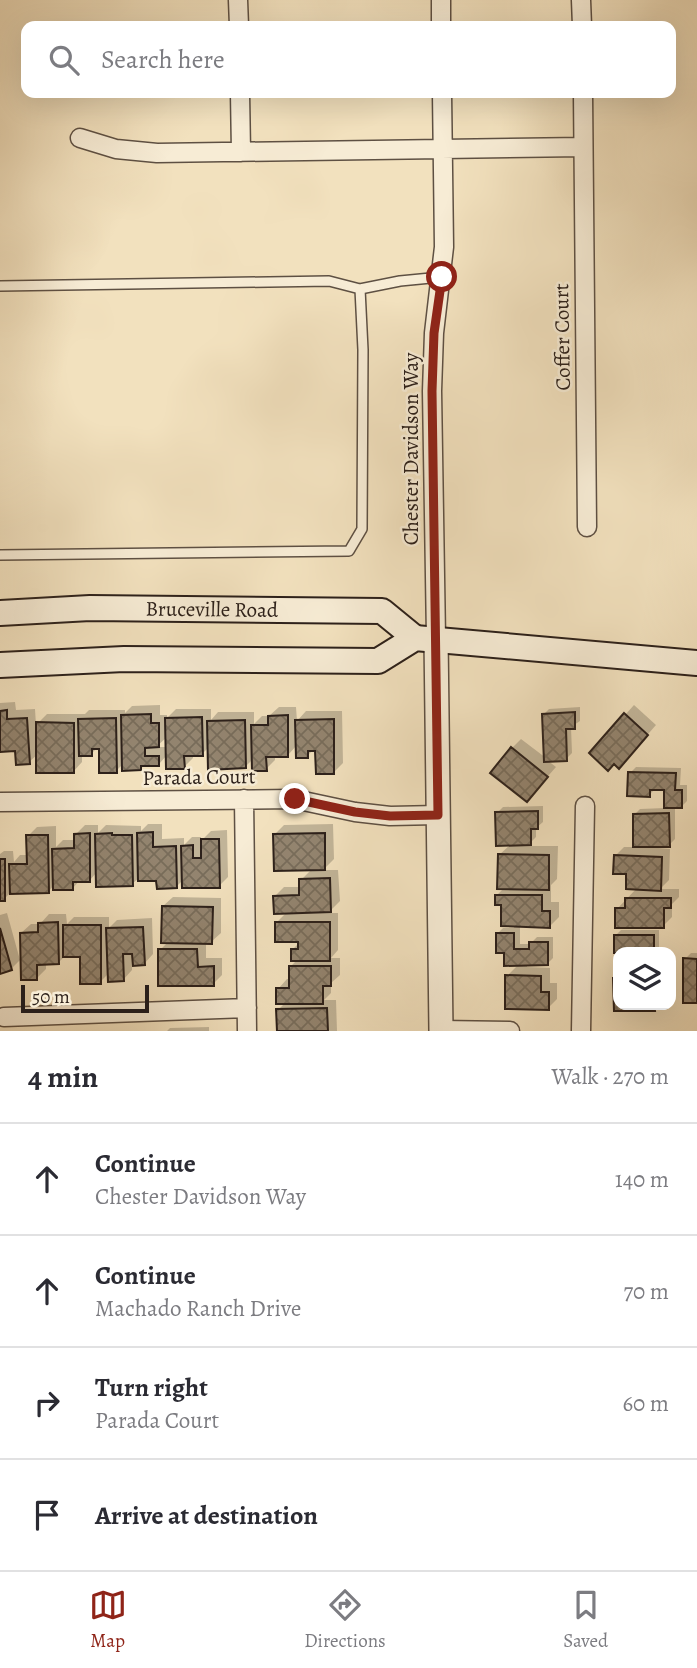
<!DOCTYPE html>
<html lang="en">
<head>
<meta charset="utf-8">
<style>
  :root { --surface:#fff; --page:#f2f2f3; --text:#2b2b33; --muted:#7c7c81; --line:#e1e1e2; --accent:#8f2418 }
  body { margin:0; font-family:Alegreya,serif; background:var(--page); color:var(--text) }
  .controls { position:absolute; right:21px; bottom:21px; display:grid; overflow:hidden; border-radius:14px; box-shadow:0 7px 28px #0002 }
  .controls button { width:63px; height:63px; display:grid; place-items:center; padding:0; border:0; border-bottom:2px solid var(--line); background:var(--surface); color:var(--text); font:35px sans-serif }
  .scale { position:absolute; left:21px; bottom:18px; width:128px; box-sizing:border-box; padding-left:7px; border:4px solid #2c201a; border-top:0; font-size:19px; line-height:24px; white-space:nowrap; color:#2c201a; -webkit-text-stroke:5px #f7ecd5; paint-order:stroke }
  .stop { position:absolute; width:21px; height:21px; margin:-16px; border:5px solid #8f2418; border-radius:50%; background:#fff }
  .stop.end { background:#8f2418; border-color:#fff; box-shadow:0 2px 7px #0008 }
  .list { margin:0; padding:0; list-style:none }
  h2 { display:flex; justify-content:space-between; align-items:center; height:91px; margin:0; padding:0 28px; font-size:30px }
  h2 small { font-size:23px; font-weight:400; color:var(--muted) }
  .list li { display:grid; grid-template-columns:46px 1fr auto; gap:21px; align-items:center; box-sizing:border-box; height:112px; padding:0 28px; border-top:2px solid var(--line) }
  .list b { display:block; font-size:26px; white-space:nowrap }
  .list p { margin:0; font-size:23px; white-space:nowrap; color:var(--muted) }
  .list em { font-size:23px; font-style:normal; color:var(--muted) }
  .icon { flex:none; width:38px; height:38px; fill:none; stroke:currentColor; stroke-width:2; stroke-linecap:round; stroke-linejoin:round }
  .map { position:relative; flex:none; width:697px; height:1031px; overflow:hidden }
  .search { position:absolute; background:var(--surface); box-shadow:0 7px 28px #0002; left:21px; right:21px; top:21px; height:77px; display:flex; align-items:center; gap:18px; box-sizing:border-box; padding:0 24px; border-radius:14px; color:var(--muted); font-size:26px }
  .sheet { height:539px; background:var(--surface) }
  nav { display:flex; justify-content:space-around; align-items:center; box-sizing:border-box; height:98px; border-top:2px solid var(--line); background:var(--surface); font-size:19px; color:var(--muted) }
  nav a { display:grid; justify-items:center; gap:4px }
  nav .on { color:var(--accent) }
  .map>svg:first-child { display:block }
  .shadow { fill:#0003; fill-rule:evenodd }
  .building { fill:url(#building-cross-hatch); stroke:#2c201a; stroke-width:2 }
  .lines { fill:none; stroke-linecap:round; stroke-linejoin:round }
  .service-casing { stroke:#5e5043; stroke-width:12 }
  .minor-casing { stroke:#5e5043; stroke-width:21 }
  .tertiary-casing { stroke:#5e5043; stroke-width:26 }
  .secondary-casing { stroke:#2c201a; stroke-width:28 }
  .service { stroke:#f7ecd5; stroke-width:9 }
  .minor { stroke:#f7ecd5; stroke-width:18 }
  .tertiary { stroke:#f7ecd5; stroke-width:23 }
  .secondary { stroke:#f7ecd5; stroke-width:24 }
  .route { stroke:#8f2418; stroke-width:9 }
  .labels { text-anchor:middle; stroke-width:5; stroke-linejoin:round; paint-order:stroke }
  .street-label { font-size:21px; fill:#2c201a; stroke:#f7ecd5 }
</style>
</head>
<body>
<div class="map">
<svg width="697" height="1031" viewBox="0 0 697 1031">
  <defs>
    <pattern id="building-cross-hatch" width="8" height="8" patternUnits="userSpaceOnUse" patternTransform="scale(1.75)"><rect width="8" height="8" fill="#93846f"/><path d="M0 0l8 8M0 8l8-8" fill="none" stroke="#786c5a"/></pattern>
  </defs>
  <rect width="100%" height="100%" fill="#f2e1be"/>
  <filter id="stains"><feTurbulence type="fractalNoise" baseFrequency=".00286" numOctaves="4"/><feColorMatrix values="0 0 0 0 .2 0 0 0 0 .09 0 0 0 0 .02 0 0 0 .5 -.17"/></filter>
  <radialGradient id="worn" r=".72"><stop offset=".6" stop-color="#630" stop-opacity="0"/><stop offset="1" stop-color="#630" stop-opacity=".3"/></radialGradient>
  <!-- shadow -->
  <path class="shadow" d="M15,702L16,710L35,709L36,725L47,714H85L89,710H125V713L132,706L160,705V715H167V718L176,709H211V720L218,712H254V724L262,716H269L279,707H296L297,721L306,711H342L343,763L334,772L317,749H314L307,756L297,745L288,755H275V760L266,769L253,759L246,766L210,746L202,754H193V758L184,767L167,755L159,764H145L141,769L124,763L116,771L100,745L91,754L82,755V762L73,772L38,754L29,762L17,749L0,750V703ZM167,737V747H156Z
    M634,705L656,725L628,757L625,715Z
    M580,707V721L571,727L572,753L566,759L547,760L556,767L527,800L512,748L521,739L546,758L543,715L549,709Z
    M636,767L681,768L680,785H687V801L681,807L675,806V839L669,845H659V848L670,849L669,880L660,889H679V897L672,904V917L663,926L617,909L637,888L615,856L624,847H635L634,815L640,809L665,808L666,789L656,788L649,795L630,773Z
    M543,806V822L536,828V837L527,846H558L557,879L551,885V902H559V917L550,926L520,925V944H530L537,937H553V958L547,964H527V967L550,968V983H557V999L548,1008L507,976L519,964L497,934L503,928H514V925L496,896L505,887L499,855L511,844L497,813L503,807Z
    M148,824H162V839L184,838V845L192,837H201V841L211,831L227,830L228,877L219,886L184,879L176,887L158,879L140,877L132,884L97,872L90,880H80L72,889L54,885L48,892H11L4,899L0,900V854L4,851H13L14,862L20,855H28V836L37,827L56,826V847L63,840H76V834L85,825H98V833L106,825L141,826V831Z
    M333,824L334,859L323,870H338L340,901L328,913H338V950L331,958H340V975L331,983V993L324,1000H336L337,1031H279L278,1010L286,1002L278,989L287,979H291V966L298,959L293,949L302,940L277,922L287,912L275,896L284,887H301V880L312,869L275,834L284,825Z
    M173,897L221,898V933L211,942H206V958H222V975L213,984L160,950L169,941L163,906Z
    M7,913L20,960L11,969L0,972V915Z
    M49,914H66L67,924L74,917H109V928L117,920L152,918L153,954L144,964H132V970L123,980L109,973L100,982L82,955H66L58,963H46V969L37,978L21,933L31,924H40Z
    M621,930H659V952H620L615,936Z
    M691,953H697V1001L685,959Z
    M671,969H674V989L671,992Z
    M618,976V1005H658L654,1009L615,1010V979Z
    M209,1027V1031H167L170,1028Z"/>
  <!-- building -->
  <path class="building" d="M7,710V719L27,718L30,764L16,765L15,751L0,752V711Z
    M575,712V729H566L567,761L544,762L542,714Z
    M624,713L648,735L619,769L614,764L608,771L589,753Z
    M151,714V723H159V747L145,748V756H159V766H141V770L122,771L121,715Z
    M288,715V757H266L267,771H252L251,725H268V716Z
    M202,717L203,756H184L185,769H166L165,718Z
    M116,718L117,773H99V749H92V756H79L78,719Z
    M334,719V774H316L315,751H308V758H296L295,720Z
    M245,720L246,768L208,770L207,721Z
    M36,722L74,723V773H36Z
    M511,747L548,777L527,802L490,773Z
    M628,772L676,773L675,790H682V808H664V790H650V797L627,796Z
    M538,811V829H531V845L496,846L495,812Z
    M669,813L670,847H633V814Z
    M153,832V847L176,846L177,888L157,889L156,881H138L137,833Z
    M90,833V882H73V890H53L52,849L74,848V834Z
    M112,833V835H132L133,886L96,887L95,834Z
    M325,833V870L274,871L273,834Z
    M26,835H48L49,893L10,894L9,864H27Z
    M201,839H219L220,888H182L181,846L193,845V858H201Z
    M498,854L549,855V890L497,889Z
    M614,855L662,857L661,891L626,889V874H613Z
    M0,859H5V901H0Z
    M330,878L331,912L274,914L273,896L299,895V879Z
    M495,895H542V911H550V928L501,926V905H495Z
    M625,898H671V908H664V928H615V908H625Z
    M162,906L213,907L212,944L161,943Z
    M58,922L59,964L37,965V980H21L20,933L38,932V923Z
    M275,922H330V961H291V949H298V942H275Z
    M63,925H101V984H80V957H63Z
    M143,927L145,965L133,966L132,954H123L124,981L108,982L106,928Z
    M0,928L12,970L0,974Z
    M496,933H514V949H529V942H548V965L504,966V953H496Z
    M614,935H654V952H618V964V953H614Z
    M158,949H197L198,967L214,966V986H158Z
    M683,958L697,959V1003H683Z
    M289,966H331V986H323V1004H276V988H289Z
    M505,975L541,976V992H549V1010L505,1009Z
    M613,978H618V1005H654L655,1011H614Z
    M327,1008L328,1031H277L276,1009Z"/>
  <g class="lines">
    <!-- service casing -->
    <g class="service-casing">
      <path id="service" d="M0,286L329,281L360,289L363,350L362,529L349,551L0,555
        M360,289L400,281L441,277"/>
    </g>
    <!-- minor casing -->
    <g class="minor-casing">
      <path id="minor" d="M238,0L239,26
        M441,0V26
        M581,0L582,26
        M240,93L241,152
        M583,93L587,527
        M80,138L116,149L157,153L583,147
        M436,638L432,391L434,333L444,247L442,93
        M244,799L247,1031
        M0,802L294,799L355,812L390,816L438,815
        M4,1017L247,1008
        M441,1030L510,1031
        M581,1031L585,806"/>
    </g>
    <!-- tertiary casing -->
    <g class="tertiary-casing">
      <path id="tertiary" d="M436,638L441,1031"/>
    </g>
    <!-- secondary casing -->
    <g class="secondary-casing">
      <g id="secondary">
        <path id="s1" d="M0,613L90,608L382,611L415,638"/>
        <path d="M0,665L124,659L378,661L415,638L697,663"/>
      </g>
    </g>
    <!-- service -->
    <use href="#service" class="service"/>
    <!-- minor -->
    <use href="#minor" class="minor"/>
    <!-- tertiary -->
    <use href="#tertiary" class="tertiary"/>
    <!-- secondary -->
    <use href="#secondary" class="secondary"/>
  </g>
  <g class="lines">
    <!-- route -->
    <path class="route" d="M295,799L355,812L390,816L438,815L432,391L434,333L442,277"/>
  </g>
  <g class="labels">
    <!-- street labels -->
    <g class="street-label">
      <text transform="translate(562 337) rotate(-91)" y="7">Coffer Court</text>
      <text transform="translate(411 449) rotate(-90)" y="7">Chester Davidson Way</text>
      <text dy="7" stroke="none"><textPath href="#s1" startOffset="212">Bruceville Road</textPath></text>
      <text transform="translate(199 777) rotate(-1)" y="7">Parada Court</text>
    </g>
  </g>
  <rect width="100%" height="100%" filter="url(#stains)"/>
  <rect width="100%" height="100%" fill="url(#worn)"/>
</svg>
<div class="controls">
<button><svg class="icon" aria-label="layers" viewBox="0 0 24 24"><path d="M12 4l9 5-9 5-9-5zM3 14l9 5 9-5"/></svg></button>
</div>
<div class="scale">50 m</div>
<div class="stop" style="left:442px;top:277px"></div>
<div class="stop end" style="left:295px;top:799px"></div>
<div class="search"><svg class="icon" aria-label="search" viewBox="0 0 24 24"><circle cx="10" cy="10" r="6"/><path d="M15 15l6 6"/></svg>Search here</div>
</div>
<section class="sheet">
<h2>4 min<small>Walk · 270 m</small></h2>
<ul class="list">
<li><svg class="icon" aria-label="ahead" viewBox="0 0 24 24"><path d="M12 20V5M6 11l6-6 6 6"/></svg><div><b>Continue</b><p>Chester Davidson Way</p></div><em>140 m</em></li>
<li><svg class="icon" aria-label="ahead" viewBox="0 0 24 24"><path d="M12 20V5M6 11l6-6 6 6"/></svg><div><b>Continue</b><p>Machado Ranch Drive</p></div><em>70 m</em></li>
<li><svg class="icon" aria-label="right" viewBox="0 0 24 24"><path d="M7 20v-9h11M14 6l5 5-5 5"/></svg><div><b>Turn right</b><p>Parada Court</p></div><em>60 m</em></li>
<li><svg class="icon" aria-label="arrive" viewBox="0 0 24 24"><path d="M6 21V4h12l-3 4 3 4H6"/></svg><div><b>Arrive at destination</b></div></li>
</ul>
</section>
<nav>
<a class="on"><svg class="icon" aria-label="map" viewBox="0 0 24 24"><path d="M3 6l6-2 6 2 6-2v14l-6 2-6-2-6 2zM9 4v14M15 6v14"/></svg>Map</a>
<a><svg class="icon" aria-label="directions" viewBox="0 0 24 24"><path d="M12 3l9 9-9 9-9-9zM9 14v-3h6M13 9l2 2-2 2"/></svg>Directions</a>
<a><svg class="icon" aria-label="saved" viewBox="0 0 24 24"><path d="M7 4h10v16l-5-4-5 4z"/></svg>Saved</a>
</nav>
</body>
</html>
